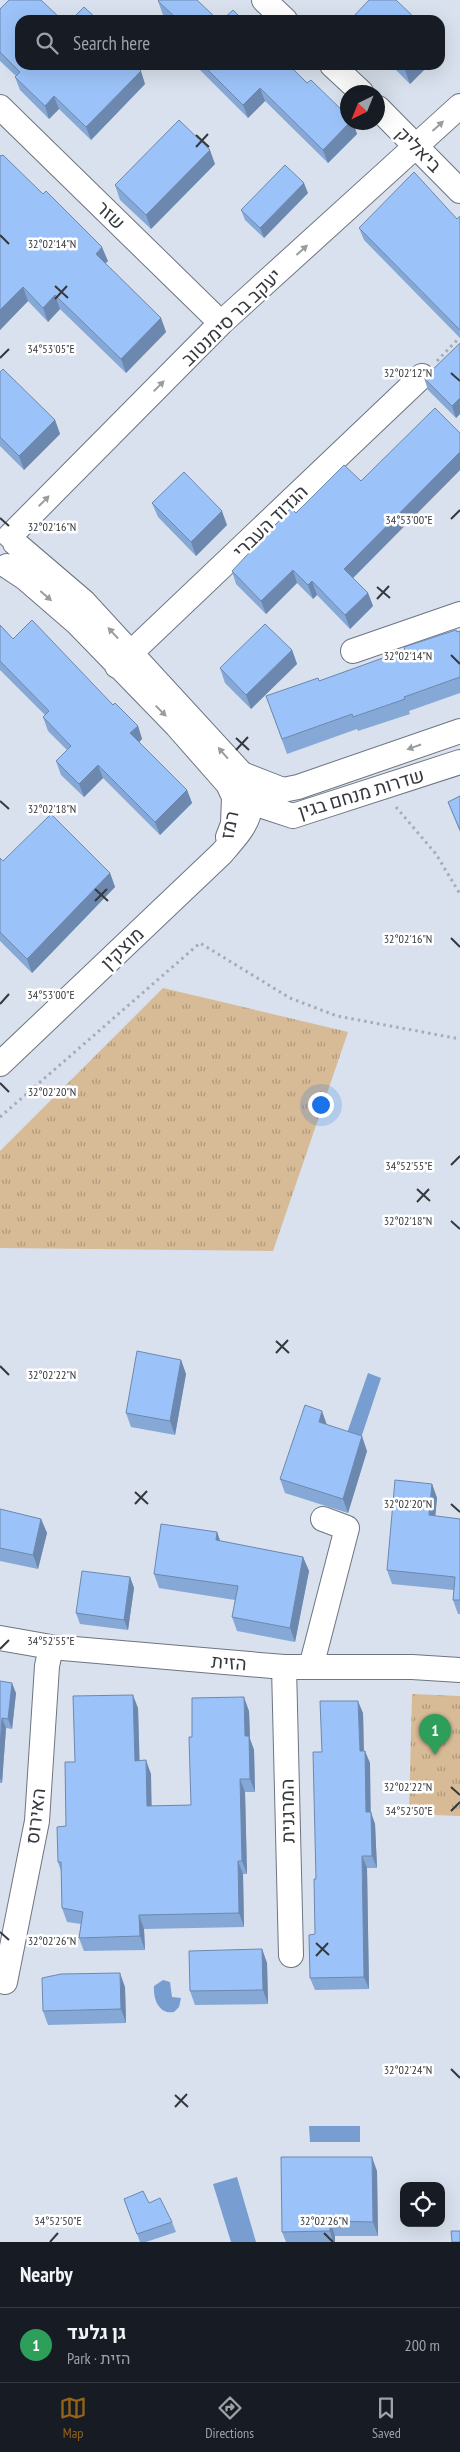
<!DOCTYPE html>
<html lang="en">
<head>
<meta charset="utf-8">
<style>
  :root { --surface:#171b24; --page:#20242c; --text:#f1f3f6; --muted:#9ea1a6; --line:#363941; --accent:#966417 }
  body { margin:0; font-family:"PT Sans Narrow",Heebo,sans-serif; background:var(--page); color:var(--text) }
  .controls { position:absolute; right:15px; bottom:15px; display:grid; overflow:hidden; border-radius:10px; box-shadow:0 5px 20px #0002 }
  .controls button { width:45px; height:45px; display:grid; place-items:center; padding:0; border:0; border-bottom:1px solid var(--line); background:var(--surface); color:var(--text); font:25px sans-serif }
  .compass { position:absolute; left:340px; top:85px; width:45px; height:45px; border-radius:50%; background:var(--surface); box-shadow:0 5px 20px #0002; rotate:223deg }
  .you { position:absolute; left:320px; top:1104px; width:18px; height:18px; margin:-12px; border:4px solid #fff; border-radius:50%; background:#1a73e8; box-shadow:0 0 0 8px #1a73e833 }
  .badge { display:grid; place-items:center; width:32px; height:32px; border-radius:50%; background:var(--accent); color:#fff; font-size:16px; font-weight:700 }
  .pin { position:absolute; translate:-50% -41px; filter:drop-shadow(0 1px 2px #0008) }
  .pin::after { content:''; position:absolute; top:26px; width:18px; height:15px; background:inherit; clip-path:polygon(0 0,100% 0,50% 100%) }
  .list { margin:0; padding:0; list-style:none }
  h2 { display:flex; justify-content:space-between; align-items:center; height:65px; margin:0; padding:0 20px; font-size:21px }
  h2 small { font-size:16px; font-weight:400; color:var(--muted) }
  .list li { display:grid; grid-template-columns:32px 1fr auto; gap:15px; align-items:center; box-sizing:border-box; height:75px; padding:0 20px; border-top:1px solid var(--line) }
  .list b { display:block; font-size:19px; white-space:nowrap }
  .list p { margin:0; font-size:16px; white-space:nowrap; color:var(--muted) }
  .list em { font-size:16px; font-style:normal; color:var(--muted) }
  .icon { flex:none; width:28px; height:28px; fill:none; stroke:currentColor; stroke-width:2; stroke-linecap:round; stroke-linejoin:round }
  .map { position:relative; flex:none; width:460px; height:2242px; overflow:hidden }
  .search { position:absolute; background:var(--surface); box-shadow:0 5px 20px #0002; left:15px; right:15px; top:15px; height:55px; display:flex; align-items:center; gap:12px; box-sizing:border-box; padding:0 18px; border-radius:15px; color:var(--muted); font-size:19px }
  .sheet { height:140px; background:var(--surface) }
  nav { display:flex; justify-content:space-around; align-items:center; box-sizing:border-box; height:70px; border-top:1px solid var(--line); background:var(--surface); font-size:14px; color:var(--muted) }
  nav a { display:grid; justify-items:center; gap:2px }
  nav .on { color:var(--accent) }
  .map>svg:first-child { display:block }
  .park { fill:url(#park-tufts) }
  .water { fill:#779dd1 }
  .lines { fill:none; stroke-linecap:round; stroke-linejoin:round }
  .minor-casing { stroke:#6d7580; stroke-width:26 }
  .path { stroke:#a5acb6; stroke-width:3; stroke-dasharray:2.5 4; stroke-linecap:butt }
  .minor { stroke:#fff; stroke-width:24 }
  .wall { fill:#86a8d6 }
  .shaded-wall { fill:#6d88ae }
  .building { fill:#9cc3f9; stroke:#6d88ae }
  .oneway { fill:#9a9c9e }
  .ticks { fill:none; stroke:#35383d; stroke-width:2 }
  .labels { text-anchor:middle; stroke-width:5; stroke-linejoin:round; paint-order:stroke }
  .street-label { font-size:19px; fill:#35383d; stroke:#fff }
  .ticks-label { font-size:12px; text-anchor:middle; fill:#35383d; stroke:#fff; stroke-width:5; stroke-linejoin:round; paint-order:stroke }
</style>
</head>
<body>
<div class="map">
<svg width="460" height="2242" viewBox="0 0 460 2242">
  <defs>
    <pattern id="park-tufts" width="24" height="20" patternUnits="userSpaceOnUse" patternTransform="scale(1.25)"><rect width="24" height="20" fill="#d7ba96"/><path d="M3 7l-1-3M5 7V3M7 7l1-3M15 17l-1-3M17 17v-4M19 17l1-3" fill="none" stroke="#af987c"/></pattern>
  </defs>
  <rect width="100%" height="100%" fill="#d8e1ed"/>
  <!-- park -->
  <path class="park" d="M163,988L348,1032L273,1251L0,1248V1151Z
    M412,1694L460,1696V1816L409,1814Z"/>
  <!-- water -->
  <path class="water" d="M368,1373L381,1378L361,1438L347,1433Z
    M163,1980L170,1982L172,1997L181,1998L179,2007L174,2012C159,2015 153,1999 154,1986Z
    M309,2126H360V2142H310Z
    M237,2177L256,2242H231L213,2184Z"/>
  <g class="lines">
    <!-- minor casing -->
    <g class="minor-casing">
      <path id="minor" d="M264,0L285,20
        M332,65L361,92
        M0,107L221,323
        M378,108L460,191
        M10,536L221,323L460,106
        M7,566L25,578L77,623L177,726L228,784L234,797L233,824L228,837
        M353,651L460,614
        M117,666L422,376
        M242,774L283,790L298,787L460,731
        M238,798L293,816L460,762
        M0,1064L222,853C246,825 260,811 242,774L84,602L15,543
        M0,1638L51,1647L284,1667H412L460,1670
        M284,1667L291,1955
        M311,1667L347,1528L323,1519
        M5,1982L37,1821L47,1666L51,1647"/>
    </g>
    <!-- path -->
    <path class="path" d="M437,361L460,337
      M396,807L436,854L460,894
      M0,1117L200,943L290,998L337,1016L460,1039"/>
    <!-- minor -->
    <use href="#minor" class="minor"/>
  </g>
  <!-- wall -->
  <path class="wall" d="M158,1L218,20H169L163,15Z
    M0,9L20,20L145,84L91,140L59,109L49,119L20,90L15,77L16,76L0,61Z
    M195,65H289L348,122H353L357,134L328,163L265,101L248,118Z
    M391,65H429L410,84Z
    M0,155L108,261L105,263L161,318L166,332L126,373L60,309L48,322L28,301L0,330Z
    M215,164L151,229L120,200L115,185Z
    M308,193L264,238L245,220L241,210Z
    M460,216V338L364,240L359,228L457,219Z
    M460,343V414L456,418L428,390L424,378Z
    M0,372L55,420L60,434L24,470L0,446Z
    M460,433V470L353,578L368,593L373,606L350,629L317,595L313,599L297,583L266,614L236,584L232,571L296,513Z
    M152,503L227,525L196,556L158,517Z
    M0,625L13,639L113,705L138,726L142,739L139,742L187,790L192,803L160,835L103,778L84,797L61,775L56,761L67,750L48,731L43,717L45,715L0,670Z
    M460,631V693L409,711L410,714L358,731L357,729L287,754L266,696L319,681Z
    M292,650L297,664L251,709L225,683L220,668Z
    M460,796V832L448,802Z
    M0,858L3,861L110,873L115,887L32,973L0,941Z
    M181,1360L186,1374L175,1435L131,1427L126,1413Z
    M327,1425L367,1451L348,1513L285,1493L280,1479Z
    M432,1484L437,1498L435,1516L460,1519V1614H458L453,1600L454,1590L392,1584L387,1570Z
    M0,1509L41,1519L47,1533L38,1569L0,1561Z
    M217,1532L220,1541L303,1557L309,1571L295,1642L237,1631L232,1617L235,1600L159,1588L154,1574Z
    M130,1577L134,1588L128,1630L80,1624L76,1613Z
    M0,1681L16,1693L12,1729L6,1728L2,1783H0Z
    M138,1708L139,1761L151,1774V1806L191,1805L192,1737L249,1711L250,1739L254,1750L255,1792H245L247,1874H243L244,1927L144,1929L145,1950L84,1951L79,1938L81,1924L67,1922L62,1908L61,1871L58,1862L66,1826L75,1762Z
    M363,1713L364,1751L370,1763V1812L375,1824L377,1868H367L369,1989L315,1990L310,1978L315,1934L322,1752Z
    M262,1949L267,1963L268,2004L195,2005L190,1991Z
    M125,1987L126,2023L48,2025L43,2011Z
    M377,2171L378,2236H335V2242H286L282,2232Z
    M124,2199L172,2222L176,2232L146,2242H140Z"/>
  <!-- shaded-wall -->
  <path class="shaded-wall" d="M410,65H429L410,84L405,70Z
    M141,71L145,84L91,140L86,127Z
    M260,88L265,101L248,118L243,105Z
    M54,96L59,109L49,119L45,106Z
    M350,122H353L357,134L328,163L323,150Z
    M210,150L215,164L151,229L146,215Z
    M304,183L308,193L264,238L260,228Z
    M102,247L108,261L101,268L96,254Z
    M23,287L28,301L0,330V310Z
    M55,295L60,309L48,322L43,308Z
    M161,318L166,332L126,373L121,359Z
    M460,398V414L456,418L452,406Z
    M55,420L60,434L24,470L19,456Z
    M460,452V470L349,582L344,569Z
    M222,511L227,525L196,556L191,542Z
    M293,570L297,583L266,614L261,601Z
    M312,581L317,595L313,599L308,585Z
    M368,593L373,606L350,629L345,615Z
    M292,650L297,664L251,709L246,695Z
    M138,726L142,739L135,746L130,733Z
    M98,765L103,778L84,797L79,784Z
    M187,790L192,803L160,835L155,822Z
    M110,873L115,887L32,973L27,959Z
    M181,1360L186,1374L175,1435L170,1421Z
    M322,1411L327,1425L319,1422Z
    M362,1436L367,1451L348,1513L343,1499Z
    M432,1484L437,1498L434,1530L429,1515Z
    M41,1519L47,1533L38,1569L33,1555Z
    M217,1532L222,1546L216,1540Z
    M303,1557L309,1571L295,1642L290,1628Z
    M130,1577L134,1588L128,1630L124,1620Z
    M12,1683L16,1693L12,1729L8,1719Z
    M133,1695L138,1708L140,1774L135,1761Z
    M244,1697L249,1711L250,1739L254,1750L255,1792L250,1779L245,1736Z
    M358,1701L363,1713L364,1763L360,1751Z
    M2,1718L6,1728L2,1783L0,1778V1747Z
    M365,1751L370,1763L371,1824L366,1812Z
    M146,1760L151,1774L152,1820L147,1806Z
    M240,1779L245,1792L247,1874L242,1861Z
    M371,1812L375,1824L377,1868L372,1856Z
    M362,1856L367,1868L369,1989L364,1977Z
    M238,1861L243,1874L244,1927L239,1913Z
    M139,1915L144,1929L145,1950L140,1936Z
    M262,1949L267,1963L268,2004L263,1990Z
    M120,1973L125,1987L126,2023L121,2009Z
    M372,2157L377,2171L378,2236L373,2222Z
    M330,2221L335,2236V2242H333L330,2231Z"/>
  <!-- building -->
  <path class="building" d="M9,0H41L62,20H20V65H134L141,71L86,127L54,96L45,106L15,77L20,72L0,52V9Z
    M159,0H197L218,20H178L158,1Z
    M369,0H396L417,20H355L352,18Z
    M84,7L98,20H71Z
    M233,10L243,20H222Z
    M203,65H289L307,83L311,80L348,116V122H350L323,150L260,88L243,105Z
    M401,65H410L405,70Z
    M179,120L210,150L146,215L115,185Z
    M0,155L1,156L3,155L43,194L46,191L102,247L96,254L161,318L121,359L55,295L43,308L23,287L0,310Z
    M285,165L304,183L260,228L241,210Z
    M414,172L457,219L460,216V330L359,228Z
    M460,343V398L452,406L424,378Z
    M3,369L55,420L19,456L0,437V372Z
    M435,408L460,433V452L344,569L368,593L345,615L312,581L308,585L293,570L261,601L232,571L291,508L296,513L344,465L361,481Z
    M184,472L222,511L191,542L152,503Z
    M32,620L113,705L115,703L138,726L130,733L187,790L155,822L98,765L79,784L56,761L71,746L43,717L49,711L0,661V625L13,639Z
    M265,624L292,650L246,695L220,668Z
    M456,630L457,632L460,631V677L404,697L405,699L353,717L352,714L282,739L266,696L318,678L319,681L405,650L404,647Z
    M460,796V830L448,802Z
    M51,814L110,873L27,959L0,932V858L3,861Z
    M137,1351L181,1360L170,1421L126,1413Z
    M305,1405L322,1411L319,1422L362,1436L343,1499L280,1479Z
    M395,1480L432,1484L429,1515L460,1519V1600H453L455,1577L387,1570Z
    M0,1509L41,1519L33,1555L0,1548Z
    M161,1524L217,1532L216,1540L303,1557L290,1628L232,1617L238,1586L154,1574Z
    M82,1571L130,1577L124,1620L76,1613Z
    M0,1681L12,1683L8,1719L2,1718L0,1747Z
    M133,1695L135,1761L146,1760L147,1806L191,1805L189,1737H192V1698L244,1697L245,1736H249L250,1779H240L242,1861H238L239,1913L139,1915L140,1936L79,1938L83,1912L62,1908L61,1862H58L57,1827L66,1826L65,1762H75L73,1696Z
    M320,1701H358L360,1751H365L366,1812H371L372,1856H362L364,1977L310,1978L309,1935L315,1934L314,1879H316L313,1752H322Z
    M262,1949L263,1990L190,1991L189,1951Z
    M120,1973L121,2009L43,2011L42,1978L61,1974Z
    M281,2157H372L373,2222L330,2221V2231L282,2232Z
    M143,2191L149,2203L160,2198L172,2222L137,2234L124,2199Z
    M451,2231H460V2242H452Z"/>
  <!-- one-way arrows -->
  <defs><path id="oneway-solid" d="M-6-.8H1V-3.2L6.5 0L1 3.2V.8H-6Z" transform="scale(1.25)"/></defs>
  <g class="oneway">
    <use href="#oneway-solid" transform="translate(438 126) rotate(-42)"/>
    <use href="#oneway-solid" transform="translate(302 250) rotate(-42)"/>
    <use href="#oneway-solid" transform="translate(159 386) rotate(-45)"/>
    <use href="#oneway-solid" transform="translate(44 501) rotate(-45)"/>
    <use href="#oneway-solid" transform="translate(46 596) rotate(41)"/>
    <use href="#oneway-solid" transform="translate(113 633) rotate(-133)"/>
    <use href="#oneway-solid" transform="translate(161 711) rotate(45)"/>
    <use href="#oneway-solid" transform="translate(414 747) rotate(161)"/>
    <use href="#oneway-solid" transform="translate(223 753) rotate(-131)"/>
  </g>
  <!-- ticks -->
  <path class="ticks" d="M196,135L209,147M196,147L208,134M0,235L9,244M55,286L68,298M55,299L67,286M0,358L9,349M451,373L460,381M0,518L9,526M451,519L460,510M377,587L390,598M377,599L389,586M451,655L460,664M236,738L249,750M236,750L248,737M0,801L9,809M95,889L108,901M95,901L107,889M451,938L460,947M0,1004L9,994M0,1083L9,1092M451,1165L460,1156M417,1189L430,1201M417,1202L429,1189M451,1221L460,1229M276,1341L289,1353M276,1353L288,1340M0,1366L9,1375M135,1492L148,1504M135,1504L147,1491M451,1504L460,1512M0,1649L9,1640M451,1787L460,1795M451,1811L460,1802M0,1932L9,1940M316,1943L329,1955M316,1956L328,1943M451,2069L460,2078M175,2095L188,2107M175,2107L187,2094M324,2233L333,2242M50,2242L58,2233"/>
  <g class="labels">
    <!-- street labels -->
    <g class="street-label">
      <text transform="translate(419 149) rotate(45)" y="7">ביאליק</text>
      <text transform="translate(111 215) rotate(44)" y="7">שזר</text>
      <text transform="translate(231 317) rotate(-44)" y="7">יעקב בר סימנטוב</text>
      <text transform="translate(270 521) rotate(-44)" y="7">הגדוד העברי</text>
      <text transform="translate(361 793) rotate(-17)" y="7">שדרות מנחם בגין</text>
      <text transform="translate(229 825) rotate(-78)" y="7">רמז</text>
      <text transform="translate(122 948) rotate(-44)" y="7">מוצקין</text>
      <text transform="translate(229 1662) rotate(5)" y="7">הזית</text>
      <text transform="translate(287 1811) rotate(-91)" y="7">המרגנית</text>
      <text transform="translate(35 1816) rotate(-83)" y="7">האירוס</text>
    </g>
  </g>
  <g class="ticks-label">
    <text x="52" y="248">32°02'14"N</text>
    <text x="51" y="353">34°53'05"E</text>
    <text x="408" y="377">32°02'12"N</text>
    <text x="409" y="524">34°53'00"E</text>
    <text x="52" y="531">32°02'16"N</text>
    <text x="408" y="660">32°02'14"N</text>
    <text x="52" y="813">32°02'18"N</text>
    <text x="408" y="943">32°02'16"N</text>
    <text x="51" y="999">34°53'00"E</text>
    <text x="52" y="1096">32°02'20"N</text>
    <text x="409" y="1170">34°52'55"E</text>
    <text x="408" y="1225">32°02'18"N</text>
    <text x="52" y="1379">32°02'22"N</text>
    <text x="408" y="1508">32°02'20"N</text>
    <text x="51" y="1645">34°52'55"E</text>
    <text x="408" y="1791">32°02'22"N</text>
    <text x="409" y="1815">34°52'50"E</text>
    <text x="52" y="1945">32°02'26"N</text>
    <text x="408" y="2074">32°02'24"N</text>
    <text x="58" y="2225">34°52'50"E</text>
    <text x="324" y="2225">32°02'26"N</text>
  </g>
</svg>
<div class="controls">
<button><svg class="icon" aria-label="locate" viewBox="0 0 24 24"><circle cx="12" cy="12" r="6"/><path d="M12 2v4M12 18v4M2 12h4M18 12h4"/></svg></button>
</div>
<svg class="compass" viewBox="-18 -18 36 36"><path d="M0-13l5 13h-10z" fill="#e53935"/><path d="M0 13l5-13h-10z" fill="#9ea1a6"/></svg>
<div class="you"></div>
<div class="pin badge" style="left:435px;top:1755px;background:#2e9e5b">1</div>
<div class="search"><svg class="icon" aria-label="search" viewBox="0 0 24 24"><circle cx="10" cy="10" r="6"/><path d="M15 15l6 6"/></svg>Search here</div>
</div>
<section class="sheet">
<h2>Nearby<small></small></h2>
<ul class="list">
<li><span class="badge" style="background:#2e9e5b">1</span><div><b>גן גלעד</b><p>Park · הזית</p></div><em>200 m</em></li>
</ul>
</section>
<nav>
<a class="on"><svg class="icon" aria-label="map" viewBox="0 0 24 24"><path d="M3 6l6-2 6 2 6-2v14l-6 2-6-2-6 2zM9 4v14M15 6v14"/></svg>Map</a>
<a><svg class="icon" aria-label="directions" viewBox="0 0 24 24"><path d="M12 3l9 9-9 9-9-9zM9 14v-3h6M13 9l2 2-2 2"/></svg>Directions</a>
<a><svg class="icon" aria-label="saved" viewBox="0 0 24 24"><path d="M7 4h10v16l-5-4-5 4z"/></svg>Saved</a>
</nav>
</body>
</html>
